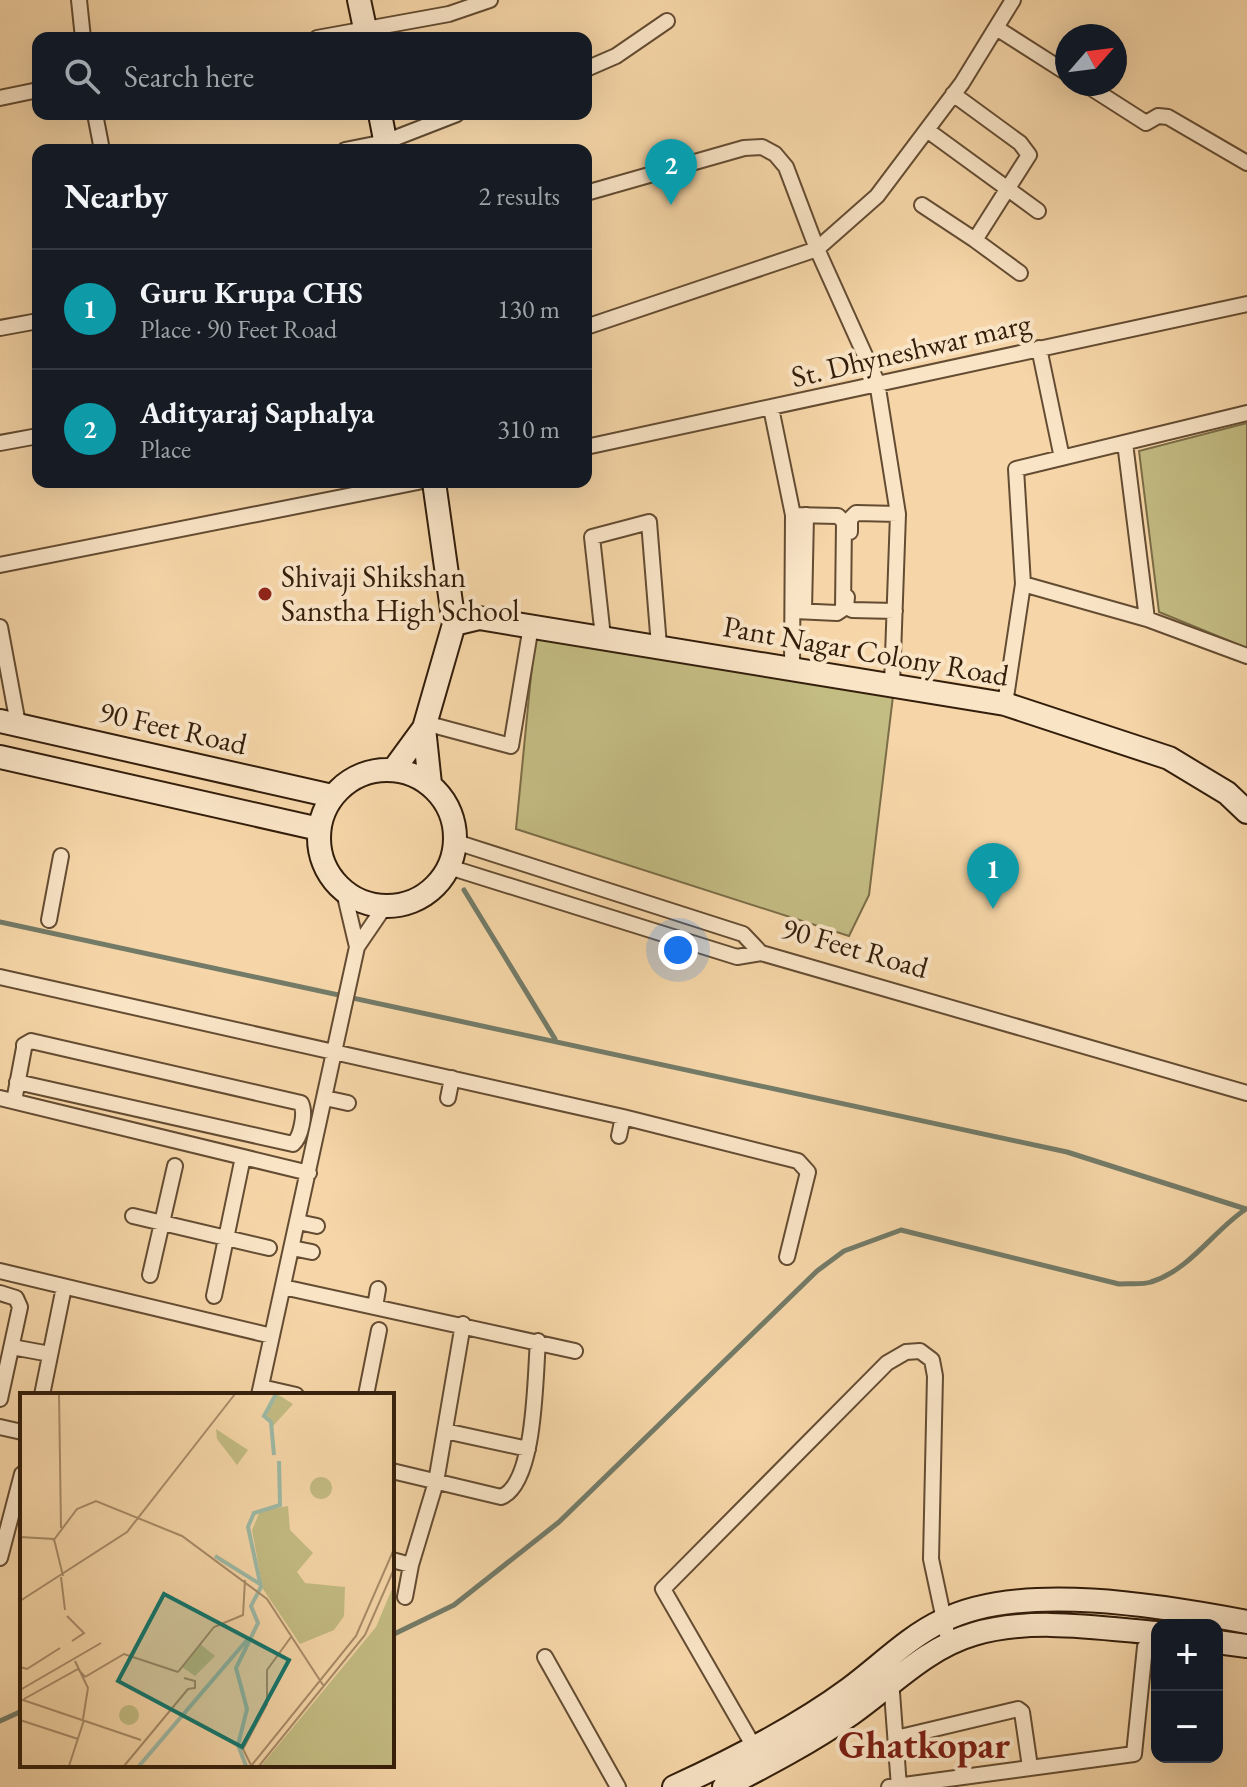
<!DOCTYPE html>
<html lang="en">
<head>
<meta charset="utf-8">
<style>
  :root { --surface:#171b24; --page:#242831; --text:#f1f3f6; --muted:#9ea1a6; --line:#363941; --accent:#c59692 }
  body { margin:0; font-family:"EB Garamond",serif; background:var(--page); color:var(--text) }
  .controls { position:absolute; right:24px; bottom:24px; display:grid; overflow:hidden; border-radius:16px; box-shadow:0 8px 32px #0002 }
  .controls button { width:72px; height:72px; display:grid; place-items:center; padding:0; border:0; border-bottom:2px solid var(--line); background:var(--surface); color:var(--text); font:40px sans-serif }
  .compass { position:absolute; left:1055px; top:24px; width:72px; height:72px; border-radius:50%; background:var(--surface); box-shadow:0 8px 32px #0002; rotate:62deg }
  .you { position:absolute; left:678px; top:950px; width:28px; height:28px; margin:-20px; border:6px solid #fff; border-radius:50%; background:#1a73e8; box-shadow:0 0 0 12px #1a73e833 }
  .badge { display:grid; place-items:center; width:52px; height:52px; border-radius:50%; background:var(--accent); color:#fff; font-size:26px; font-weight:700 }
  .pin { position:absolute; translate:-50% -66px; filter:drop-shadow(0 2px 4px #0008) }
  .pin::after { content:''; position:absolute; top:42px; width:28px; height:24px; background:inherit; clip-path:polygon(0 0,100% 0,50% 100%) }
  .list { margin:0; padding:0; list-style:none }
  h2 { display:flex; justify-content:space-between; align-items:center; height:104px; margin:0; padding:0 32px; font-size:34px }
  h2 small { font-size:26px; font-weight:400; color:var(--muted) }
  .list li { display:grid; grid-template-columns:52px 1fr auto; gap:24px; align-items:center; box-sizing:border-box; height:120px; padding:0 32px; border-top:2px solid var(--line) }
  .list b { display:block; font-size:30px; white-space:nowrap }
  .list p { margin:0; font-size:26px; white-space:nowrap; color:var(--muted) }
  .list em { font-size:26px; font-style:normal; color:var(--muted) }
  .icon { flex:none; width:44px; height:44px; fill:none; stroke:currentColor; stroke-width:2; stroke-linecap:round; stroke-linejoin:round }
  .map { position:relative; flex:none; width:1247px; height:1787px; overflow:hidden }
  .search { position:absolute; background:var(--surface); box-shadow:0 8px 32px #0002; left:32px; top:32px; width:560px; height:88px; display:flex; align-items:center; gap:20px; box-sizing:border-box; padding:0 28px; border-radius:16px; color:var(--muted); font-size:30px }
  .panel { position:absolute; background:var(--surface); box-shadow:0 8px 32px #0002; left:32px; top:144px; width:560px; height:344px; border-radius:16px }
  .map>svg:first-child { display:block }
  .green { fill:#c3bc83; stroke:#7b6d47; stroke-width:2 }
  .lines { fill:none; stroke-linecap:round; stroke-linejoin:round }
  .stream { stroke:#737b68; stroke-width:5 }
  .street-casing { stroke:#644c32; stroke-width:18 }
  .secondary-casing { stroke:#331e0b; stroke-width:26 }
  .street { stroke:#f9e4c6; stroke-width:14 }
  .secondary { stroke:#f9e4c6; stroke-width:22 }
  .poi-dot { fill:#8f2418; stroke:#f9e4c6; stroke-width:3 }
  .labels { text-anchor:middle; stroke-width:8; stroke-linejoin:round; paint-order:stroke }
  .street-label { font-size:30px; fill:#331e0b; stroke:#f9e4c6 }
  .poi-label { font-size:30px; fill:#331e0b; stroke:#f9e4c6; text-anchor:start }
  .district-label { font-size:38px; font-weight:bold; fill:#7a1f14; stroke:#f9e4c6 }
  .inset-river { fill:none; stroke:#9db9a6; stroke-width:4 }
  .inset-road { fill:none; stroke:#a88c69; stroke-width:2 }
  .view { fill:#0f766e; fill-opacity:0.15; stroke:#0f766e; stroke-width:4 }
  .inset-edge { fill:none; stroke:#331e0b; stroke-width:4 }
</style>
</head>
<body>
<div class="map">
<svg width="1247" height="1787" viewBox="0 0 1247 1787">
  <rect width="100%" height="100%" fill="#f6d6a8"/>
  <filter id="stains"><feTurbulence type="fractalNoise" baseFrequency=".0025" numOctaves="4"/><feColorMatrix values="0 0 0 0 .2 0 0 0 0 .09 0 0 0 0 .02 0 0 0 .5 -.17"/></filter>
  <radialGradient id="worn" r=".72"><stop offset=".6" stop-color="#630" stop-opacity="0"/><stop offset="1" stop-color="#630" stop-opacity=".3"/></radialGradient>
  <!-- green -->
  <path class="green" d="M1247,423V648L1159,612L1139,451Z
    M535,635L893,696L869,895L849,936L516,829Z"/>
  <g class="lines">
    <!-- stream -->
    <path class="stream" d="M464,890L555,1039
      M0,922L1067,1152L1246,1209
      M392,1635L454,1605L559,1522L817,1271L844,1251L901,1230L1119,1284C1129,1283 1142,1285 1151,1282C1190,1270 1214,1230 1246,1209
      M0,1721L22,1711"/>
    <!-- street casing -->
    <g class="street-casing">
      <path id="street" d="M79,0L83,38
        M998,29L1067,73
        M317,38L449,14L490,0
        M586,69L616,56L667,21
        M1085,84L1146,123L1158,116L1168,117L1247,163
        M953,94L1020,143L1029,155L975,240L1020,273
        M0,98L38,90
        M95,114L102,150
        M927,130L1038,211
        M345,150L385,142L457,114
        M586,193L744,148L762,147L775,154L786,167L817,249L877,382L898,514L892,684
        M922,205L975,240
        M586,327L817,249L877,196L962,83L1013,0
        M0,328L38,321
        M1039,348L1062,458
        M771,408L793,515L792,667
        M0,443L38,436
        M1125,443L1147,619
        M586,447L1247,304
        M793,515L838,516L844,522L843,609L837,613L795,611
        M850,532V519L856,513L898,514
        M0,565L418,482
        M1023,584L1147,619L1247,656
        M847,597L846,606L852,610L895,611
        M804,611L806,515
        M0,627L18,724
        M603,637L592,537L649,522L659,646
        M1005,704L1023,584L1016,469L1247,413
        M425,723L511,746L531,626
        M456,842L743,934L761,953L1247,1093
        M449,867L737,957L761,953
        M344,892L357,947
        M49,920L61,856
        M0,977L623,1117L798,1161L808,1172L787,1257
        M0,1098L309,1173
        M325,1098L348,1103
        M448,1098L452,1078
        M14,1101L24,1048V1045L31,1041L301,1103C306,1113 301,1137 293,1144L17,1082
        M619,1136L623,1117
        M133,1216L269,1248
        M298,1222L317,1226
        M292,1248L312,1252
        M0,1271L272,1336
        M150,1275L175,1166
        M283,1287L575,1351
        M0,1293L16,1298L20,1307L0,1399
        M214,1296L243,1157
        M375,1307L378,1289
        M12,1347L50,1354
        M261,1387L296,1395
        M42,1395L64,1287
        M259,1395L357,947L385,906
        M366,1395L379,1330
        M0,1427L22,1432
        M445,1431L528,1449
        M392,1471L501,1497C536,1484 535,1375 538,1341
        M0,1558L22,1474
        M392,1560L411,1565L436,1482L463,1324
        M405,1597L411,1565
        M545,1657L618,1787
        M891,1679L899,1787
        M896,1738L1018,1709L1022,1712L1030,1767
        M757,1752L663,1589L887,1363L906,1352L920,1351L932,1360L935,1376L931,1559L949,1643
        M889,1787L1134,1754L1145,1647"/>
    </g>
    <!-- secondary casing -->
    <g class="secondary-casing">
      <path id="secondary" d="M359,0L367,38
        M380,114L387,150
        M454,624L479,618L1005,704L1169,758L1227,793L1247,812
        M0,721L332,796
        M424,728L430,784
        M0,757L319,829
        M394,769L424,728L454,624L434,482
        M319 838a68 68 0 1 1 136 0a68 68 0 1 1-136 0Z
        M1217,1642L1247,1646
        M674,1787C733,1760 796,1728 849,1689C879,1667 908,1637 942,1621C1020,1581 1163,1606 1247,1622
        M724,1787C767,1765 811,1742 851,1714C891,1686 926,1648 974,1634C1031,1617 1099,1628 1157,1633"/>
    </g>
    <!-- street -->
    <use href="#street" class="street"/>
    <!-- secondary -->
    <use href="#secondary" class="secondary"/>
  </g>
  <!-- markers -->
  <circle class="poi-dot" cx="265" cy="594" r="8"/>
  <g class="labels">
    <!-- street labels -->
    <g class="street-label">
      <text transform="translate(911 350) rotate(-13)" y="10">St. Dhyneshwar marg</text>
      <text transform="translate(866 651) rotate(10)" y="10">Pant Nagar Colony Road</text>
      <text transform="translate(173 728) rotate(13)" y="10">90 Feet Road</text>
      <text transform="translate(855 948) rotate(16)" y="10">90 Feet Road</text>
    </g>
    <!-- poi labels -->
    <g class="poi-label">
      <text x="281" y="587">Shivaji Shikshan<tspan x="281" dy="34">Sanstha High School</tspan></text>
    </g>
    <!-- district labels -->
    <g class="district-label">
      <text x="924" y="1758">Ghatkopar</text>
    </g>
  </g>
  <!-- overview -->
  <g transform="translate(20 1393)">
    <rect width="374" height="374" fill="#f6d6a8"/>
    <path d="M257,1L273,11L253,33L246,22ZM196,36L228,57L217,72L197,46ZM290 95a11 11 0 1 1 22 0a11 11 0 1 1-22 0ZM268,113L270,137L293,160L277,179L285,190L325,194L324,223L314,237L280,251L243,196L232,137L240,118ZM372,196L374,373H241L356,234ZM180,251L195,263L175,283L162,274ZM99 322a10 10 0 1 1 20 0a10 10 0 1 1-20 0Z" fill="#c3bc83"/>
    <path class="inset-river" d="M254,62L251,29L244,23L256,1M195,163L240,191M119,373L227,247M226,373L218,352L227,316L216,275L238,230L231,213L241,194L228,134L234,120L260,112L259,68"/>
    <path class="inset-road" d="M39,1L41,135M0,144L34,146L43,183M33,148L57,116L76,108L162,143L247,206L303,292M41,184L45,217M0,208L107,139L215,1M47,223L64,240L52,248M55,268L68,295L63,326M0,274L7,276L40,255M158,279L194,234L223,222L225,187M65,284L104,261L158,279M0,297L81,250M0,306L121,347M4,306L58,276L65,284M0,327L58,346M231,372L223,356L247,311V277L271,244M49,373L64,327M104,373L168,296L175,295V288L164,285M231,373L336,243L374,156M239,373L345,242L374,176"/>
    <path class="view" d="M144,201L269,267L222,354L98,288Z"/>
    <rect width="374" height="374" class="inset-edge"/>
  </g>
  <rect width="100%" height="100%" filter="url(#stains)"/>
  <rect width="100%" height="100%" fill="url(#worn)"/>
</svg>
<div class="controls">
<button>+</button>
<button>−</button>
</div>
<svg class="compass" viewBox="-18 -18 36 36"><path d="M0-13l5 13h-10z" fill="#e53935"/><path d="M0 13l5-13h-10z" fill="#9ea1a6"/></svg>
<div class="you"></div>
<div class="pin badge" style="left:993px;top:909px;background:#0f9aa8">1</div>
<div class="pin badge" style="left:671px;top:205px;background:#0f9aa8">2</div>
<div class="search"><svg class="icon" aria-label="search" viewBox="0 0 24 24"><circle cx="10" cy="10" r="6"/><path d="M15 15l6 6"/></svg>Search here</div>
<section class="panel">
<h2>Nearby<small>2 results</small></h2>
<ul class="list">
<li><span class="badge" style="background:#0f9aa8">1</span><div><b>Guru Krupa CHS</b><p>Place · 90 Feet Road</p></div><em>130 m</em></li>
<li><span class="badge" style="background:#0f9aa8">2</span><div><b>Adityaraj Saphalya</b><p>Place</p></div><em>310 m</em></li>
</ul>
</section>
</div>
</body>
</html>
